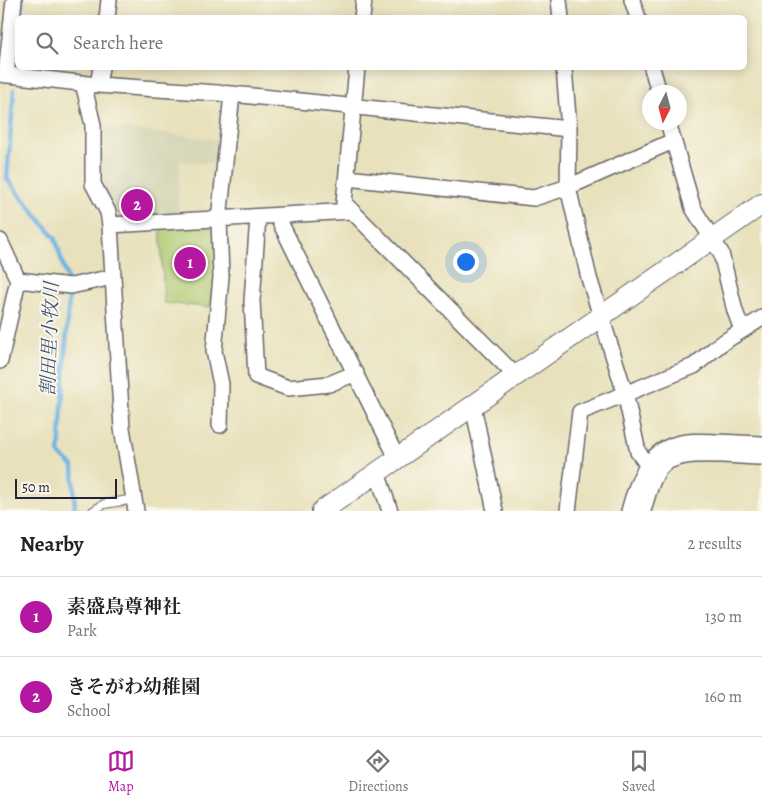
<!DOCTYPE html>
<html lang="en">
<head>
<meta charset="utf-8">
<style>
  :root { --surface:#fff; --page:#f6f6f6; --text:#222; --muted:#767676; --line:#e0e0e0; --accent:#b5179e }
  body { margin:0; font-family:Alegreya,"Noto Serif JP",serif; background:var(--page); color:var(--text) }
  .compass { position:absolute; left:642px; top:85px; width:45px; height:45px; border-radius:50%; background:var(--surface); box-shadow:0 2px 12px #0003; rotate:186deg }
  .scale { position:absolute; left:15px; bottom:12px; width:102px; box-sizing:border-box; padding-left:5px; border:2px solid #22223b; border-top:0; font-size:14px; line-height:18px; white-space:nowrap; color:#22223b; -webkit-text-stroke:4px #fbf7ec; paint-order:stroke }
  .you { position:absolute; left:465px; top:261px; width:18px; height:18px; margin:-12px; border:4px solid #fff; border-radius:50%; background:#1a73e8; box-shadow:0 0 0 8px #1a73e833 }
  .badge { display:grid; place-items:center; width:32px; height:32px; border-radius:50%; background:var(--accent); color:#fff; font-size:16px; font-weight:700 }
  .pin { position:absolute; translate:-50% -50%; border:2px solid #fff; box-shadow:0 1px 5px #0006 }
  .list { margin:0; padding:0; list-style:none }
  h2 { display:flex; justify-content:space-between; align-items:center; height:65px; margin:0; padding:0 20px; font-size:21px }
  h2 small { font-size:16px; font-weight:400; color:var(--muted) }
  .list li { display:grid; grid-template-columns:32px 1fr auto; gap:15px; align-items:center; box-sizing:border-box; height:80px; padding:0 20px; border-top:1px solid var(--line) }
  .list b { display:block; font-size:19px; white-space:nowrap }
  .list p { margin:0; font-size:16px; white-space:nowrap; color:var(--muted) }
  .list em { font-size:16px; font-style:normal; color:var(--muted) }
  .icon { flex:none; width:28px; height:28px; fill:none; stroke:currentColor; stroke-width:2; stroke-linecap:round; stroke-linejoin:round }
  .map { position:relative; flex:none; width:762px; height:511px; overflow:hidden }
  .search { position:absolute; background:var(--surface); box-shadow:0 2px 12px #0003; left:15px; right:15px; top:15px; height:55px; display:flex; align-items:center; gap:12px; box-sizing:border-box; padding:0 18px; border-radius:8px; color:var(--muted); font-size:19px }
  .sheet { height:225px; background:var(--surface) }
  nav { display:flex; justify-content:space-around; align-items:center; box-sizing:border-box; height:70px; border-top:1px solid var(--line); background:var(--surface); font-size:14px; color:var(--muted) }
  nav a { display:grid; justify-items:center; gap:2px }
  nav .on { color:var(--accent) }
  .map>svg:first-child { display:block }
  .built { fill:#d6d6b7 }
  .green { fill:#adc86e; stroke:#687554 }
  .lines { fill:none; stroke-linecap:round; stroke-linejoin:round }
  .stream { stroke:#6bb2e2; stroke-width:4.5 }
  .lane-casing { stroke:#676568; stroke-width:10 }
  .street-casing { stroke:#676568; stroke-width:18 }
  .secondary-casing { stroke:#676568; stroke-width:22 }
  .lane { stroke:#fff; stroke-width:8 }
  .street { stroke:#fff; stroke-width:15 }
  .secondary { stroke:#fff; stroke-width:20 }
  .labels { text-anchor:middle; stroke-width:4; stroke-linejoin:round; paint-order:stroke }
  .water-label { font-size:19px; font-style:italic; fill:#3c5475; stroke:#fbf7ec }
</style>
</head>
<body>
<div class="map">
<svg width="762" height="511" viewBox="0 0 762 511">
  <rect width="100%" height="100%" fill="#fbf7ec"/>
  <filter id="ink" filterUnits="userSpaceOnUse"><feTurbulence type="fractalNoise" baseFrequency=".02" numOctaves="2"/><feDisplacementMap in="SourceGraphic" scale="10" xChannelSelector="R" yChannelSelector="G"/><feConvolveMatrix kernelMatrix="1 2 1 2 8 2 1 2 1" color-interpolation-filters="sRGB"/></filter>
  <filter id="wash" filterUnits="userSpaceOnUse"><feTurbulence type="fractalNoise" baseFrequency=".0096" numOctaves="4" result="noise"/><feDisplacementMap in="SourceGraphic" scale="20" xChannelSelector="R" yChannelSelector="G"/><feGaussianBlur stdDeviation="1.12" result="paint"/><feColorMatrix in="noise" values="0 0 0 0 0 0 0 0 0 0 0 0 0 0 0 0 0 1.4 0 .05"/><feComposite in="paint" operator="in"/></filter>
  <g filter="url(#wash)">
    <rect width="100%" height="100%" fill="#e8e1bc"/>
    <!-- built -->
    <path class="built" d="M93,125L219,140L225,164L180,161L178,214L118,217L102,187Z"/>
    <!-- green -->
    <path class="green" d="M219,220L217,308L164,303L160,223Z"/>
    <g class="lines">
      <!-- stream -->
      <path class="stream" d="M21,18L22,0
        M16,69L18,50
        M14,90L7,179L55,238L67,278L69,297L59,454L73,466L75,511"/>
    </g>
  </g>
  <g filter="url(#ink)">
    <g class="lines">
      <!-- lane casing -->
      <g class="lane-casing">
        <path id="lane" d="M93,511L104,504L135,499"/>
      </g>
      <!-- street casing -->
      <g class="street-casing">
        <path id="street" d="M559,0L561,18
          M632,0L638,18
          M107,18L109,0
          M362,18L364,0
          M357,68L344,203L515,375
          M564,68L569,129L568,187L589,278L625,393L638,452L647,464
          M652,68L659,92
          M0,74L98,85L232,94L569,129
          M6,75L14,0
          M83,83L93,125V184L108,212L110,225L122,428L136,511
          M98,85L101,68
          M668,122L693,208L721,253L735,311L742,330
          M347,178L534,198L568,187L673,141
          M277,216L397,458
          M258,217L252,301L256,376L288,388L329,384L356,373
          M110,225L352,211
          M0,241L18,280L0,361
          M18,280L71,286L113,277
          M473,406L495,511
          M220,425L221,384L214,351L221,277L219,220L232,94
          M377,472L390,511
          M568,511L580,412L694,366L719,345L762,318
          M629,511C652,423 688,443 762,444
          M643,511C647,497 651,479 660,468C677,447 736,457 762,457"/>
      </g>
      <!-- secondary casing -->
      <g class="secondary-casing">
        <path id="secondary" d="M322,511L762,204"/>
      </g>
      <!-- lane -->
      <use href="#lane" class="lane"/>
      <!-- street -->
      <use href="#street" class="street"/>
      <!-- secondary -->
      <use href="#secondary" class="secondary"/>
    </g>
  </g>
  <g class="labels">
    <!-- water labels -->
    <g class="water-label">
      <text transform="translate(49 339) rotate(-88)" y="7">割田里小牧川</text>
    </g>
  </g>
</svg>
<svg class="compass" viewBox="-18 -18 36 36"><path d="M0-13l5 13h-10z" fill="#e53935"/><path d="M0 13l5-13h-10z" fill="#767676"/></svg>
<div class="scale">50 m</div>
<div class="you"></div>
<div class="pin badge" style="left:190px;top:263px">1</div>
<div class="pin badge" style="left:137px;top:205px">2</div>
<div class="search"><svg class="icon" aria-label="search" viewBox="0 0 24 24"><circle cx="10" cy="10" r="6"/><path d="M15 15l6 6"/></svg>Search here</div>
</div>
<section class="sheet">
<h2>Nearby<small>2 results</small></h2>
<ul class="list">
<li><span class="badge">1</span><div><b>素盛鳥尊神社</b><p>Park</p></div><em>130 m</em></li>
<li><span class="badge">2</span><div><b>きそがわ幼稚園</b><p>School</p></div><em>160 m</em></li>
</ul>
</section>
<nav>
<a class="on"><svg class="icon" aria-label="map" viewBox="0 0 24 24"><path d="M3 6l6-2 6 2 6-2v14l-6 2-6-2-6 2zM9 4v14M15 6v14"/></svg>Map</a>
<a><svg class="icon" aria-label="directions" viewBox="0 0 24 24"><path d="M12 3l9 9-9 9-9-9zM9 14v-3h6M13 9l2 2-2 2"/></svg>Directions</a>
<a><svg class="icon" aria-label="saved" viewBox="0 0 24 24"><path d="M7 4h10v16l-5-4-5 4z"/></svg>Saved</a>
</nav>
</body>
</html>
